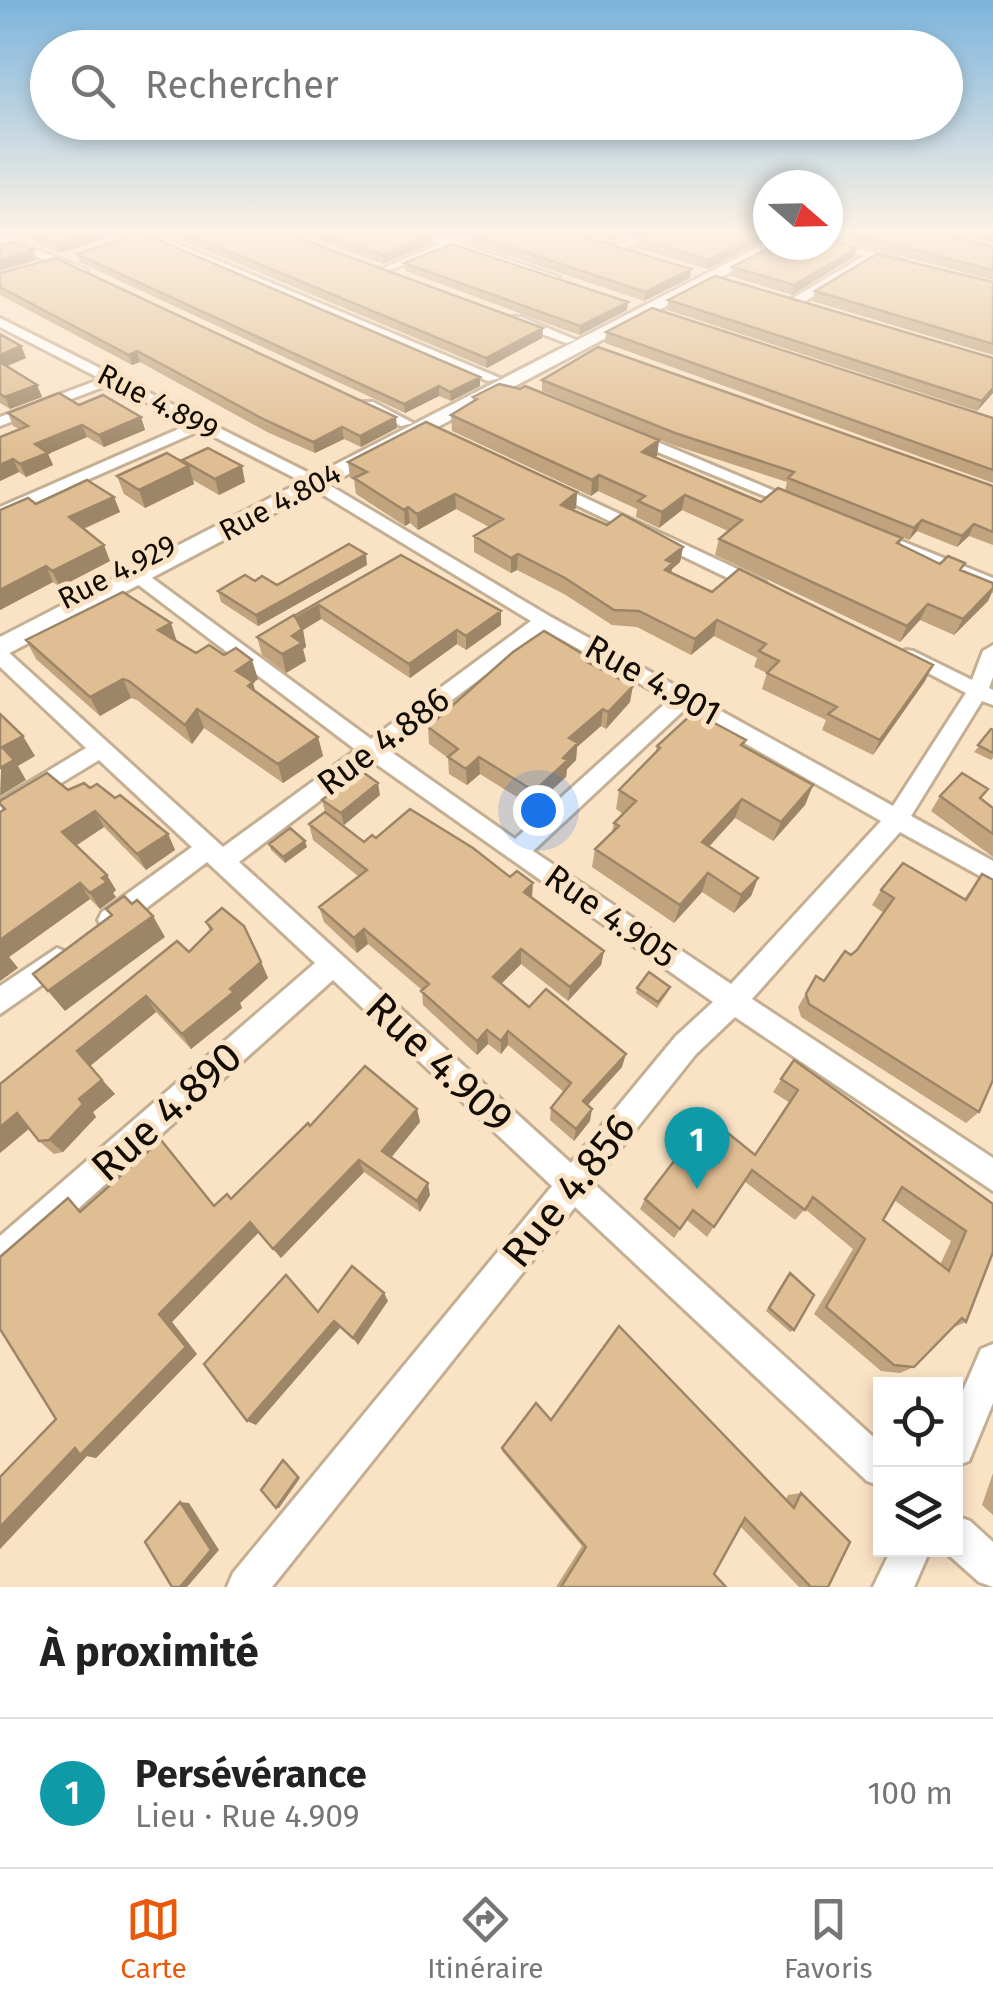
<!DOCTYPE html>
<html lang="fr">
<head>
<meta charset="utf-8">
<style>
  :root { --surface:#fff; --page:#f6f6f6; --text:#222; --muted:#767676; --line:#e0e0e0; --accent:#ea580c }
  body { margin:0; font-family:"Fira Sans",sans-serif; background:var(--page); color:var(--text) }
  .controls { position:absolute; right:30px; bottom:30px; display:grid; overflow:hidden; border-radius:0px; box-shadow:0 5px 15px #0003 }
  .controls button { width:90px; height:90px; display:grid; place-items:center; padding:0; border:0; border-bottom:2px solid var(--line); background:var(--surface); color:var(--text); font:50px sans-serif }
  .compass { position:absolute; left:753px; top:170px; width:90px; height:90px; border-radius:50%; background:var(--surface); box-shadow:0 5px 15px #0003; rotate:110deg }
  .you { position:absolute; left:538px; top:810px; width:35px; height:35px; margin:-25px; border:8px solid #fff; border-radius:50%; background:#1a73e8; box-shadow:0 0 0 15px #1a73e833 }
  .badge { display:grid; place-items:center; width:65px; height:65px; border-radius:50%; background:var(--accent); color:#fff; font-size:32px; font-weight:700 }
  .pin { position:absolute; translate:-50% -82px; filter:drop-shadow(0 2px 5px #0008) }
  .pin::after { content:''; position:absolute; top:52px; width:35px; height:30px; background:inherit; clip-path:polygon(0 0,100% 0,50% 100%) }
  .list { margin:0; padding:0; list-style:none }
  h2 { display:flex; justify-content:space-between; align-items:center; height:130px; margin:0; padding:0 40px; font-size:42px }
  h2 small { font-size:32px; font-weight:400; color:var(--muted) }
  .list li { display:grid; grid-template-columns:65px 1fr auto; gap:30px; align-items:center; box-sizing:border-box; height:150px; padding:0 40px; border-top:2px solid var(--line) }
  .list b { display:block; font-size:38px; white-space:nowrap }
  .list p { margin:0; font-size:32px; white-space:nowrap; color:var(--muted) }
  .list em { font-size:32px; font-style:normal; color:var(--muted) }
  .icon { flex:none; width:55px; height:55px; fill:none; stroke:currentColor; stroke-width:2; stroke-linecap:round; stroke-linejoin:round }
  .map { position:relative; flex:none; width:993px; height:1587px; overflow:hidden }
  .search { position:absolute; background:var(--surface); box-shadow:0 5px 15px #0003; left:30px; right:30px; top:30px; height:110px; display:flex; align-items:center; gap:25px; box-sizing:border-box; padding:0 35px; border-radius:55px; color:var(--muted); font-size:38px }
  .sheet { height:280px; background:var(--surface) }
  nav { display:flex; justify-content:space-around; align-items:center; box-sizing:border-box; height:140px; border-top:2px solid var(--line); background:var(--surface); font-size:28px; color:var(--muted) }
  nav a { display:grid; justify-items:center; gap:5px }
  nav .on { color:var(--accent) }
  .map>svg:first-child { display:block }
  .lines { fill:none; stroke-linecap:round; stroke-linejoin:round }
  .minor-casing { stroke:#c5af93; stroke-width:6 }
  .primary-casing { stroke:#c5af93; stroke-width:6 }
  .minor { fill:#fff; fill-rule:evenodd }
  .primary { fill:#fff; fill-rule:evenodd }
  .wall { fill:#c1a37e; fill-rule:evenodd }
  .shaded-wall { fill:#9d8567 }
  .building { fill:#e0be93; stroke:#9d8567; stroke-width:2.5; fill-rule:evenodd }
  .labels { text-anchor:middle; stroke-width:10; stroke-linejoin:round; paint-order:stroke }
  .far-street-label { font-size:30px; fill:#130c03; stroke:#fae2c5 }
  .street-label { font-size:35px; fill:#130c03; stroke:#fae2c5 }
  .near-street-label { font-size:42px; fill:#130c03; stroke:#fae2c5 }
</style>
</head>
<body>
<div class="map">
<svg width="993" height="1587" viewBox="0 0 993 1587">
  <rect width="100%" height="100%" fill="#fae2c5"/>
  <g class="lines">
    <!-- minor casing -->
    <g class="minor-casing">
      <path id="minor" d="M136,232H149L500,378L488,381Z
        M410,232H425L451,240L472,232H485L461,244L559,277L549,279L452,247L381,273V269L441,244Z
        M646,232H659L617,251L608,249Z
        M0,235L85,269L87,271L77,273L0,242Z
        M828,241L906,261L908,263L902,266L874,259L796,307H788V301L864,256L824,246Z
        M513,317H521L576,340L566,343L513,323Z
        M0,318L309,473L551,617L893,806L966,693L896,656L906,650L913,651L972,680L983,651L993,645V677L989,688L993,690V705L982,701L911,816L993,861V883L900,832L752,999L993,1158V1191L735,1017L696,1054L593,1183L880,1443V1486L867,1481L575,1207L272,1587H227L233,1573L552,1186L333,980L11,1269L0,1274V1236L315,963L207,862L120,928L111,931L102,928L98,920L102,912L192,847L99,760L0,820V800L86,748L0,667V650L7,651L223,847L356,750L132,580V572H144L371,739L531,621L297,479L201,430L0,518V507L190,424L111,384L0,426V417L101,379L0,327ZM545,630L669,700L515,839L387,749ZM685,709L881,821L731,984L533,851ZM372,761L713,1002L676,1036L571,1163L239,862Z
        M363,402H373L413,423L401,426L363,408Z
        M626,433H636L808,505L794,508L626,439Z
        M549,481L765,582L768,586L759,592L753,590L543,489L541,486Z
        M894,538L993,578V590L888,547L885,543Z
        M57,948L66,952L70,960L66,968L0,1014V986Z
        M993,1344V1403L969,1461L956,1466V1407L981,1349Z
        M956,1516L970,1521L993,1542V1587L979,1582L943,1550H956Z
        M891,1550H930L914,1587H873Z"/>
    </g>
    <!-- primary casing -->
    <g class="primary-casing">
      <path id="primary" d="M768,242L782,245L0,658V637Z"/>
    </g>
    <!-- minor -->
    <use href="#minor" class="minor"/>
    <!-- primary -->
    <use href="#primary" class="primary"/>
  </g>
  <!-- wall -->
  <path class="wall" d="M10,232H125L60,253L37,244L35,240Z
    M163,232H282L543,328L542,338L487,368Z
    M295,232H421L431,244L383,264Z
    M475,232H645L611,240L575,234L691,269L690,278L644,301L471,243V234Z
    M650,232H768V239L707,269L635,247L636,238Z
    M828,232H937L993,247V280L829,237L828,239Z
    M946,232H993V243Z
    M857,248L854,257L792,295L731,276L732,267Z
    M77,254L480,377V386L451,401L439,396L405,413L79,262Z
    M404,263L628,302L627,310L579,335L405,271Z
    M0,273L397,428L361,447L344,439L315,453L267,432L140,362L132,365L0,295Z
    M993,282V355L812,301L815,291Z
    M668,300L993,393L977,411L667,310Z
    M606,332L993,418V483L605,343Z
    M0,334L21,346L26,358L7,366L37,385L42,397L10,409L0,403Z
    M542,380L993,486V545L969,536L957,547L917,531L909,540L785,490L787,482L673,445L542,391Z
    M473,397L659,440L657,456L655,457L761,502L902,538L900,544L940,564L993,583V591L988,601L954,635L920,620L900,642L715,555L719,539L728,531L682,510L659,528L636,517L637,509L598,491L591,496L452,431L451,415L473,401Z
    M79,405L141,417L145,430L104,447L87,437L48,454L53,465L26,477L19,472L0,481L19,429L13,426L8,413Z
    M182,462L245,482L219,495L193,480L194,484L145,508L124,494L117,476Z
    M348,462L577,492L576,508L573,510L607,525L683,547L680,562L672,569L671,572L712,592L933,665L925,681L873,755L822,730L826,720L762,689L767,673L754,667L757,658L714,636L691,655L637,627L612,625L564,594L517,570L511,573L474,552V536L489,527L456,509L418,530L410,523L405,526L356,494L354,480L350,478Z
    M114,497L120,512L84,529L110,561L60,587L53,582L0,610L36,504Z
    M401,555L501,611V625L466,650L457,644L410,678L321,619L303,630L306,647L303,649L306,661L286,673L262,655L257,637Z
    M367,565L258,626L221,602L218,591L255,581L277,585Z
    M26,640L177,642L196,653L258,679L253,683L255,691L318,737L323,756L283,783L204,728L192,744L137,700L131,698L100,716L36,659Z
    M591,659L590,663L630,702L606,729L601,726L577,747L576,760L567,769L566,777L533,807L480,774L467,785L449,774L448,758L429,744L428,727Z
    M993,730V758L991,760L974,752Z
    M657,746H744L813,785L805,805L773,841L735,818L709,846L758,878L751,896L734,913L702,892L674,923L592,867L595,849L612,832L614,823L623,814L616,809L619,790L655,754Z
    M90,788L115,798L168,834L175,850L146,870L104,827L76,846L116,890L113,893L116,897L100,909L90,899L9,957L18,968L0,981L3,810L0,805L68,790Z
    M988,789L981,799L993,808V857L931,811L940,796Z
    M380,795L344,825L325,812L322,800Z
    M309,824L364,842L376,838L533,898L604,951L601,965L568,1001L521,964L501,984L529,1007L622,1067L588,1105L590,1121L574,1141L550,1120L551,1108L564,1092L508,1045L501,1054L488,1044L477,1055L423,1005L422,990L368,944L357,953L324,922L319,907L358,876L313,840Z
    M269,844L307,847L285,863L271,850Z
    M982,874L979,1112L966,1123L801,1017L798,1007L816,976L824,981L857,950L884,913L872,905L881,890L964,899Z
    M206,922L261,962L268,978L240,1003L242,1008L191,1049L156,1012L90,1066L115,1094L93,1112L96,1117L63,1152L54,1154L39,1141L29,1129L0,1153L210,931Z
    M670,987L668,992L657,1008L636,993L637,988Z
    M794,1060L993,1204L966,1322L952,1328L914,1367L900,1373L881,1371L814,1314L853,1249L805,1209L795,1220L744,1181L707,1237L687,1220L674,1238L640,1209L645,1199L707,1140L755,1155L790,1103L773,1092ZM894,1200L951,1241L940,1265L883,1220Z
    M417,1109L420,1122L391,1157L430,1195L420,1212L364,1172L281,1258L259,1232L172,1322L197,1354L96,1458L87,1456L0,1549V1477L56,1419L83,1209L215,1205L231,1199L310,1126Z
    M790,1273L794,1330L790,1332L766,1311L787,1276Z
    M551,1420L786,1499L788,1495L801,1493L828,1587H799L740,1526L714,1574L726,1587H556L582,1546L502,1451V1448Z
    M993,1473V1515L982,1505Z"/>
  <!-- shaded-wall -->
  <path class="shaded-wall" d="M95,232H125L60,253L57,244Z
    M612,232H645L611,240Z
    M764,232H768L766,239L707,269L708,260Z
    M430,235L431,244L383,264L382,255Z
    M857,248L854,257L792,295L794,285Z
    M34,250L37,260L0,271V260Z
    M691,269L690,278L644,301L645,292Z
    M628,302L627,310L579,335L580,326Z
    M543,328L542,338L487,368L486,358Z
    M21,346L26,358L0,369V355Z
    M137,351L140,362L132,365L129,355Z
    M480,377V386L451,401L450,392Z
    M37,385L42,397L10,409L5,397Z
    M439,386V396L405,413L404,404Z
    M993,388V393L977,411L982,401Z
    M141,417L145,430L104,447L99,435Z
    M396,417L397,428L361,447L360,436Z
    M82,425L87,437L48,454L53,465L26,477L20,464L35,444Z
    M342,427L344,439L315,453L313,442Z
    M659,440L657,456L640,467L642,452Z
    M13,459L19,472L0,481V465Z
    M189,466L194,484L145,508L139,490Z
    M242,466L245,482L219,495L215,479Z
    M599,475L598,491L591,496L592,480Z
    M577,492L576,508L560,520L561,505Z
    M455,494L456,509L418,530L417,514Z
    M685,495L682,510L659,528L662,512Z
    M114,497L120,512L75,532L69,517Z
    M408,507L410,523L405,526L404,510Z
    M922,520L917,531L909,540L914,528Z
    M974,524L969,536L957,547L962,536Z
    M104,545L110,561L60,587L52,571Z
    M683,547L680,562L672,569L670,579L662,585L666,560Z
    M366,554L367,565L258,626L256,615Z
    M518,554L517,570L511,573V558Z
    M46,566L53,582L0,610V590Z
    M993,588L988,601L954,635L963,619Z
    M928,604L920,620L900,642L907,626Z
    M319,605L321,619L303,630L306,647L303,649L306,661L286,673L282,654L280,628Z
    M501,611V625L466,650V636Z
    M717,620L714,636L691,655L695,639Z
    M171,623L177,642L158,630Z
    M457,630V644L410,678L409,664Z
    M252,660L258,679L253,683L258,701L236,671Z
    M933,665L925,681L873,755L880,740Z
    M123,679L131,698L100,716L90,697Z
    M633,686L630,702L606,729L608,712Z
    M197,709L204,728L192,744L185,725Z
    M603,709L601,726L577,747L576,760L567,769L566,777L533,807L534,791L563,758L569,738Z
    M23,736L35,756L18,766L26,780L0,796L2,747Z
    M318,737L323,756L283,783L278,764Z
    M479,757L480,774L467,785L466,769Z
    M378,783L380,795L344,825L341,813Z
    M813,785L805,805L773,841L781,822Z
    M742,799L735,818L696,861L702,842Z
    M95,811L104,827L72,848L62,832Z
    M168,834L175,850L146,870L137,854Z
    M305,841L307,847L285,863L283,857Z
    M708,873L702,892L674,923L680,905Z
    M107,875L116,890L113,893L116,897L100,909L90,893Z
    M758,878L751,896L734,913L741,895Z
    M80,883L90,899L9,957L18,968L0,981V940Z
    M533,883L532,898L524,892Z
    M153,916L165,937L65,1011L48,991Z
    M364,929L368,944L357,953L354,938Z
    M521,949V964L493,992V977Z
    M604,951L601,965L568,1001L570,987Z
    M261,962L268,978L240,1003L242,1008L191,1049L182,1034Z
    M146,996L156,1012L90,1066L77,1051Z
    M487,1030L488,1044L477,1055V1041Z
    M508,1031V1045L501,1054V1041Z
    M626,1054L622,1067L580,1113L583,1101Z
    M102,1080L115,1094L93,1112L96,1117L63,1152L49,1140L79,1099Z
    M417,1109L420,1122L386,1164L382,1151Z
    M592,1109L590,1121L574,1141L576,1129Z
    M17,1113L32,1126L0,1153V1127Z
    M359,1160L364,1172L281,1258L273,1249Z
    M428,1183L430,1195L420,1212L417,1201Z
    M250,1222L259,1232L172,1322L197,1354L96,1458L87,1456L0,1549V1527L75,1448L159,1314Z
    M384,1293L388,1301L358,1345L353,1338Z
    M334,1321L340,1328L256,1425L247,1421Z
    M283,1460L285,1461L300,1478L279,1508H276Z
    M180,1502L189,1503L219,1550L187,1587H180Z"/>
  <!-- building -->
  <path class="building" d="M35,232H95L57,244L34,236L40,233Z
    M182,232H282L543,328L486,358Z
    M318,232H421L430,235L382,255Z
    M475,232H569L691,269L645,292L471,234Z
    M650,232H764L708,260L636,238Z
    M844,232H937L993,247V270Z
    M142,233L480,377L450,392L439,386L404,404L77,254Z
    M828,241L857,248L794,285L732,267L775,245H828Z
    M12,242L34,250L0,260V246Z
    M452,244L628,302L580,326L404,263Z
    M877,254L993,282V344L815,291Z
    M55,258L396,417L360,436L342,427L313,442L265,420L137,351L129,355L0,287V273Z
    M715,276L993,358V388L982,401L668,300Z
    M652,308L993,418V470L606,332Z
    M0,334L21,346L0,355Z
    M598,347L993,486V532L974,524L962,536L922,520L914,528L788,478L794,472L675,433L542,380Z
    M0,362L37,385L5,397L0,394Z
    M499,384L520,389L525,386L659,440L642,452L761,502L778,488L902,538L897,543L940,564L948,556L965,563L960,570L993,583V588L963,619L928,604L907,626L719,539L742,520L685,495L662,512L638,501L645,496L599,475L592,480L451,415L477,399L473,397Z
    M59,393L79,405L103,395L141,417L99,435L82,425L35,444L48,453L20,464L13,459L0,465V437L28,426L8,413Z
    M426,422L577,492L561,505L607,525L622,514L683,547L666,560L673,563L665,570L712,592L739,569L933,665L880,740L828,714L837,707L767,673L779,661L759,651L766,644L717,620L695,639L639,611L614,610L565,578L518,554L511,558L474,536L503,519L455,494L417,514L408,507L404,510L354,478L367,472L348,462Z
    M208,448L242,466L215,479L182,460Z
    M167,453L189,466L139,490L117,476Z
    M87,480L114,497L69,517L104,545L52,571L46,566L0,590V510L28,498L36,504Z
    M349,544L366,554L256,615L218,591L245,575L255,581L262,576L277,585Z
    M401,555L501,611L466,636L457,630L409,664L319,605L296,618L294,616Z
    M123,592L171,623L158,630L196,653L209,645L224,655L236,648L252,660L236,671L253,682L248,686L318,737L278,764L197,709L185,725L129,681L123,679L90,697L26,640Z
    M294,615L302,629L292,636L302,643L282,654L257,637Z
    M544,631L591,659L587,662L633,686L608,712L603,709L569,738L578,743L563,758L568,760L534,791L479,757L466,769L448,757L458,749L428,727L513,652Z
    M694,712L746,740L741,745L813,785L781,822L742,799L702,842L758,878L741,895L708,873L680,905L595,849L619,826L614,823L636,801L619,790L660,748L657,746Z
    M0,714L23,736L2,747L14,760L0,768Z
    M991,729L993,730V753L978,745Z
    M360,770L378,783L341,813L322,800Z
    M47,773L68,790L84,783L90,788L97,784L115,798L120,795L168,834L137,854L95,811L62,832L107,875L102,878L107,882L90,893L80,883L0,940V812L5,809L0,804V801Z
    M962,773L988,789L980,798L993,808V834L940,796Z
    M410,809L473,848L510,877L517,871L533,883L524,892L604,951L570,987L521,949L493,977L529,1007L546,989L626,1054L583,1101L592,1109L576,1129L551,1108L571,1083L508,1031L501,1041L487,1030L477,1041L421,991L429,984L364,929L354,938L319,907L367,870L309,824L325,812L364,842L372,835L376,838Z
    M290,828L305,841L283,857L269,844Z
    M903,863L966,900L982,874L993,880V1080L979,1112L809,1004L806,994L816,976L824,981L845,951L851,955L857,950L894,898L881,890Z
    M124,896L132,904L137,900L153,916L48,991L33,974L112,915L106,909Z
    M222,908L244,926L261,962L230,989L234,992L182,1034L146,996L77,1051L102,1080L79,1099L83,1104L49,1140L39,1141L17,1113L0,1127V1084L177,941L189,952L212,929L206,922Z
    M649,972L670,987L658,1002L637,988Z
    M794,1060L993,1204V1252L966,1322L962,1318L914,1367L894,1365L826,1307L865,1239L813,1197L805,1210L752,1170L714,1227L693,1210L680,1229L645,1199L697,1131L707,1140L718,1125L755,1155L798,1090L781,1079ZM902,1187L966,1231L949,1271L883,1220Z
    M365,1066L417,1109L382,1151L428,1183L417,1201L359,1160L273,1249L250,1222L159,1314L186,1347L80,1455L75,1448L0,1527V1477L56,1419L0,1329V1257L68,1198L80,1212L161,1140L214,1206L227,1194L231,1199L308,1123L310,1126Z
    M352,1266L384,1293L353,1338L334,1321L247,1421L204,1364L286,1275L318,1312Z
    M790,1273L814,1295L794,1330L769,1308Z
    M619,1326L794,1508L801,1493L850,1542L828,1587H811L745,1518L714,1574L726,1587H561L586,1547L502,1448L536,1403L551,1420Z
    M283,1460L298,1477L276,1508L261,1490Z
    M180,1502L211,1550L180,1587H172L145,1542Z"/>
  <!-- sky -->
  <linearGradient id="sky" x2="0" y2="1"><stop stop-color="#7cb4dc"/><stop offset="0.51" stop-color="#fdf2e5"/><stop offset="1" stop-color="#fdf2e5" stop-opacity="0"/></linearGradient>
  <rect width="993" height="454" fill="url(#sky)"/>
  <g class="labels">
    <!-- far-street labels -->
    <g class="far-street-label">
      <text transform="translate(158 402) rotate(27)" y="10">Rue 4.899</text>
      <text transform="translate(280 502) rotate(-28)" y="10">Rue 4.804</text>
      <text transform="translate(117 572) rotate(-27)" y="10">Rue 4.929</text>
    </g>
    <!-- street labels -->
    <g class="street-label">
      <text transform="translate(653 680) rotate(29)" y="12">Rue 4.901</text>
      <text transform="translate(383 741) rotate(-37)" y="12">Rue 4.886</text>
      <text transform="translate(611 916) rotate(35)" y="12">Rue 4.905</text>
    </g>
    <!-- near-street labels -->
    <g class="near-street-label">
      <text transform="translate(440 1062) rotate(43)" y="15">Rue 4.909</text>
      <text transform="translate(166 1111) rotate(-42)" y="15">Rue 4.890</text>
      <text transform="translate(568 1190) rotate(-51)" y="15">Rue 4.856</text>
    </g>
  </g>
</svg>
<div class="controls">
<button><svg class="icon" aria-label="locate" viewBox="0 0 24 24"><circle cx="12" cy="12" r="6"/><path d="M12 2v4M12 18v4M2 12h4M18 12h4"/></svg></button>
<button><svg class="icon" aria-label="layers" viewBox="0 0 24 24"><path d="M12 4l9 5-9 5-9-5zM3 14l9 5 9-5"/></svg></button>
</div>
<svg class="compass" viewBox="-18 -18 36 36"><path d="M0-13l5 13h-10z" fill="#e53935"/><path d="M0 13l5-13h-10z" fill="#767676"/></svg>
<div class="you"></div>
<div class="pin badge" style="left:697px;top:1189px;background:#0f9aa8">1</div>
<div class="search"><svg class="icon" aria-label="search" viewBox="0 0 24 24"><circle cx="10" cy="10" r="6"/><path d="M15 15l6 6"/></svg>Rechercher</div>
</div>
<section class="sheet">
<h2>À proximité<small></small></h2>
<ul class="list">
<li><span class="badge" style="background:#0f9aa8">1</span><div><b>Persévérance</b><p>Lieu · Rue 4.909</p></div><em>100 m</em></li>
</ul>
</section>
<nav>
<a class="on"><svg class="icon" aria-label="map" viewBox="0 0 24 24"><path d="M3 6l6-2 6 2 6-2v14l-6 2-6-2-6 2zM9 4v14M15 6v14"/></svg>Carte</a>
<a><svg class="icon" aria-label="directions" viewBox="0 0 24 24"><path d="M12 3l9 9-9 9-9-9zM9 14v-3h6M13 9l2 2-2 2"/></svg>Itinéraire</a>
<a><svg class="icon" aria-label="saved" viewBox="0 0 24 24"><path d="M7 4h10v16l-5-4-5 4z"/></svg>Favoris</a>
</nav>
</body>
</html>
